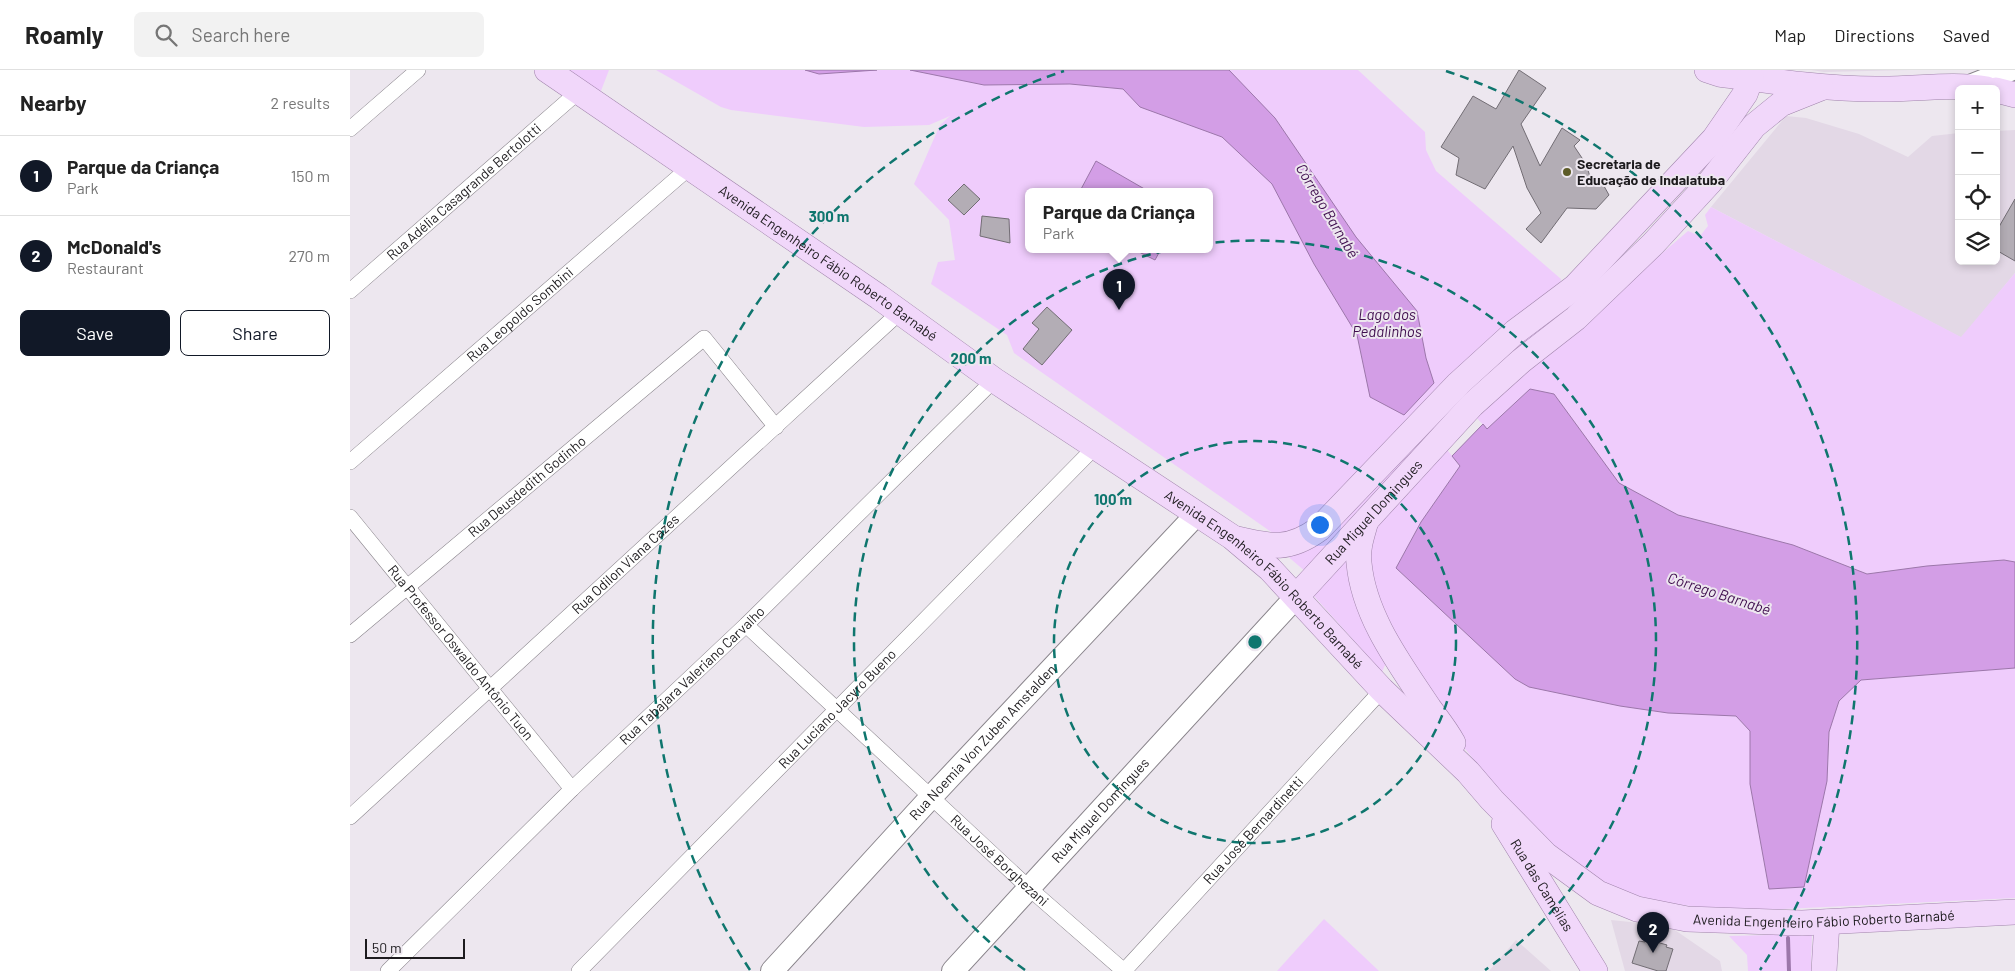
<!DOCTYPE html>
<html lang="en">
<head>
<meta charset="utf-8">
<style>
  :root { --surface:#fff; --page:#f2f2f2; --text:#222; --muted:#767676; --line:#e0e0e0; --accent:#111827 }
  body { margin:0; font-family:Barlow,sans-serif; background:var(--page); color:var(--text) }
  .controls { position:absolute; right:15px; top:15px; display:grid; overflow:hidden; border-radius:8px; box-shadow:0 2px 8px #0003 }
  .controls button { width:45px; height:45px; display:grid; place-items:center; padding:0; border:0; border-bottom:1px solid var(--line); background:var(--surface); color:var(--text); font:25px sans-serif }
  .scale { position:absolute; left:15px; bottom:12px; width:100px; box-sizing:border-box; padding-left:5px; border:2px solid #1d1b1e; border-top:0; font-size:14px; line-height:18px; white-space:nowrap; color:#1d1b1e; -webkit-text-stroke:4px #ede7ef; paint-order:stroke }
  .you { position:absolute; left:969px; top:454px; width:18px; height:18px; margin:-12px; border:4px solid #fff; border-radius:50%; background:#1a73e8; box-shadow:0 0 0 8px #1a73e833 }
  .badge { display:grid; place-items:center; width:32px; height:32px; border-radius:50%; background:var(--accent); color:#fff; font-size:16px; font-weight:700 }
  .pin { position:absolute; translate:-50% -41px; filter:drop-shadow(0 1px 2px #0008) }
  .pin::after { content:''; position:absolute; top:26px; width:18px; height:15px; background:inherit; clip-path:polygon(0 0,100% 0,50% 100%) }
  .popup { position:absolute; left:675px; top:118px; width:188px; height:65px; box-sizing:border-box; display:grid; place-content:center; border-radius:8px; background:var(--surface); filter:drop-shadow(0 1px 4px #0005); font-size:16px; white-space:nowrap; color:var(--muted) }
  .popup b { font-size:19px; color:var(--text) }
  .popup::after { content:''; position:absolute; left:50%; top:100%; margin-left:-10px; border:10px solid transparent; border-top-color:var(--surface) }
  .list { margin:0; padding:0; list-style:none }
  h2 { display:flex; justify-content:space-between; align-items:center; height:65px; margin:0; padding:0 20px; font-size:21px }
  h2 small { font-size:16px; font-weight:400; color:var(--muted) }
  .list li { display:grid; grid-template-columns:32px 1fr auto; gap:15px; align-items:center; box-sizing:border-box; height:80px; padding:0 20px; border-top:1px solid var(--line) }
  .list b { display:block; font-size:19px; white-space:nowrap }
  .list p { margin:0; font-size:16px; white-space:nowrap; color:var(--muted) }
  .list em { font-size:16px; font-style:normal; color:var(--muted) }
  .actions { display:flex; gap:10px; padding:15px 20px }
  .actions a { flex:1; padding:11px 0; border:1px solid var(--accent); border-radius:8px; text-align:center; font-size:18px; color:var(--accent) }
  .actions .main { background:var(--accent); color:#fff }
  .icon { flex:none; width:28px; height:28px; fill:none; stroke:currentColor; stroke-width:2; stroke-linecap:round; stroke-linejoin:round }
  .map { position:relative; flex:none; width:1665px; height:901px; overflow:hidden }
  header { display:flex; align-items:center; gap:30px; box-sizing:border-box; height:70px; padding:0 25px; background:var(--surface); border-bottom:1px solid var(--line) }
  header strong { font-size:24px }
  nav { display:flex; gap:28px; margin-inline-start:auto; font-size:18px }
  .search { width:350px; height:45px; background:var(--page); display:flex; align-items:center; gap:12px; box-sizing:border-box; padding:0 18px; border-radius:8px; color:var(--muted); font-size:19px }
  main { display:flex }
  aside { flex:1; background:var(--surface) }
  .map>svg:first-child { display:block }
  .built { fill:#e3d8e6 }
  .green { fill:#efccfc; fill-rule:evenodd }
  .water { fill:#d39ee6; stroke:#9c77aa }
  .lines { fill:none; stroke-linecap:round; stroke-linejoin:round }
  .stream { stroke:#9c77aa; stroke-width:4 }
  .building { fill:#b3adb5; stroke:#726d74 }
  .street-casing { stroke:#89848b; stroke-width:16 }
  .secondary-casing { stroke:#89848b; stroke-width:24 }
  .primary-casing { stroke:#a084ab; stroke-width:26 }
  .street { stroke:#fff; stroke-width:15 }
  .secondary { stroke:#fff; stroke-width:22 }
  .primary { stroke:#f1d7fa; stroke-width:25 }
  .ring { fill:none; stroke:#0f766e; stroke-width:2.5; stroke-dasharray:9 6 }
  .poi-dot { fill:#5d5b28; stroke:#ede7ef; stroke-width:2 }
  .labels { text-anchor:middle; stroke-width:4; stroke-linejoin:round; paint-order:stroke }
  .poi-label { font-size:14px; font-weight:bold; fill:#1d1b1e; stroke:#ede7ef; text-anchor:start }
  .street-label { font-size:14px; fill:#1d1b1e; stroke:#ede7ef }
  .water-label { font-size:15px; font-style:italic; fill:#400f4f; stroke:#ede7ef }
  .centre { fill:#0f766e; stroke:#ede7ef; stroke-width:2.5 }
  .ring-label { font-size:15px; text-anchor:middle; font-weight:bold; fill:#0f766e; stroke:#ede7ef; stroke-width:4; stroke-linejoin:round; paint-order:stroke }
</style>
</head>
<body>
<header>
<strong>Roamly</strong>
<div class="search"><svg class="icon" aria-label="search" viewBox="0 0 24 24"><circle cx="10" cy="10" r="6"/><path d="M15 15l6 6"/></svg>Search here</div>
<nav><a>Map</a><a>Directions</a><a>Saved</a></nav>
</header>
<main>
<aside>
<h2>Nearby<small>2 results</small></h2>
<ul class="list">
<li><span class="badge">1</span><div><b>Parque da Criança</b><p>Park</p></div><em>150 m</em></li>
<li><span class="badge">2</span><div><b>McDonald's</b><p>Restaurant</p></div><em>270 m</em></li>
</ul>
<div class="actions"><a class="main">Save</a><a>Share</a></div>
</aside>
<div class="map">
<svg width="1665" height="901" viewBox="0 0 1665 901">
  <rect width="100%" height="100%" fill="#ede7ef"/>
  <!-- built -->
  <path class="built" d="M1461,0H1560L1474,2Z
    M1436,46L1456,48L1509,64L1558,87L1582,66L1609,63V191H1646V61L1665,60V203L1612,268L1361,137Z
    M1261,850L1319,856L1370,891L1372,901H1275Z
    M1166,870L1201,901H1139Z"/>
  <!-- green -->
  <path class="green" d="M215,0H259L249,26Z
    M306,0H1008L1075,62L1076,80L1086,101L1211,209L1209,220L959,457L930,468L664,283L657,265L581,214L588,192L605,190L599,150L564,114L590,55L600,46L579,55L514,57L381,40L371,37ZM747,92L798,121H859V179H811L804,190L783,179H679V121H730Z
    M1361,137L1611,267L1665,203V492L1654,490L1517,504L1443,475L1328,445L1269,413L1204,324L1180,319L1137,359L1124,345L1338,161L1350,166L1358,156L1355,145Z
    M1223,232L1214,245L956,502L935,484L1149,284Z
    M1095,377L1110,396L1071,452L1046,498L1165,609L1179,617L1386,646L1400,661V714L1419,819L1477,711L1479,662L1489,631L1511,610L1665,598V828L1412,840L1346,837L1307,831L1270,821L1226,795L1185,763L1115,679L1047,570L1021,509L1020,462Z
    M997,486L1038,588L1032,602L963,525Z
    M974,849L1029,901H927Z
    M1462,864L1461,901H1398L1397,885L1379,866Z"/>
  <!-- water -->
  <path class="water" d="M455,0H527L469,4Z
    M560,0H879L925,48L1006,167L1067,241L1076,288L1084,313L1054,345L1020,327L1007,265L964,194L922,114L872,67L790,37L773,19L720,14L634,15Z
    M746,91L798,121H730Z
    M783,179H811L805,190Z
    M1180,319L1204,324L1269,413L1328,445L1443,475L1517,504L1577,496L1654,490L1665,492V598L1511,610L1489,631L1479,662L1477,711L1454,817L1419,819L1400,714V661L1386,646L1318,643L1270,636L1179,617L1165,609L1046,498L1071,452L1110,396L1102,386L1133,354L1137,359Z"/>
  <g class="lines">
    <!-- stream -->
    <path class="stream" d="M1438,868L1439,901"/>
  </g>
  <!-- building -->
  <path class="building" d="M1169,0L1196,18L1171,54L1190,96L1212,58L1230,70L1224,76L1236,94L1242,113L1250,109L1259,125L1246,139L1217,138L1191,173L1176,159L1191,143L1177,118L1163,76L1135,119L1106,105L1109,88L1091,77L1123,26L1146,39Z
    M614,114L630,129L614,145L598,130Z
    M1665,129V191L1646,180V162Z
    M632,146L659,149L660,173L630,166Z
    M697,237L722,260L692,295L673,279L689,259L682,253Z
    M1296,869L1317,875L1316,877L1323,879L1316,901H1308L1282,893L1289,871L1295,872Z"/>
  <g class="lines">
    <!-- street casing -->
    <g class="street-casing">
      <g id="street">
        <path d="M0,59L68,0"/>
        <path id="s1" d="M0,221L228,22"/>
        <path id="s2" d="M0,392L340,97"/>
        <path id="s3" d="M0,447L222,719"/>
        <path id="s4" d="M396,555L680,819L774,901"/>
        <path id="s5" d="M0,565L354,268L426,357"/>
        <path id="s6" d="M0,747L550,242"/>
        <path id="s7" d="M38,901L222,719L396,555L644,310"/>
        <path id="s8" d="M229,901L745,377"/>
        <path id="s9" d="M774,901L1032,620"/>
      </g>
    </g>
    <!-- secondary casing -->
    <g class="secondary-casing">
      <g id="secondary">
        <path d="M1620,16L1660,0"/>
        <path id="s10" d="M422,901L582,726L846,445"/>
        <path id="s11" d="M603,901L946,527"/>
      </g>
    </g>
    <!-- primary casing -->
    <g class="primary-casing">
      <g id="primary">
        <path id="s12" d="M197,0L529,227L644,310L882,467L920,499L1032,620L1118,702L1142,730L1196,785L1248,823L1287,839L1337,849L1452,853L1665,842"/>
        <path d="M1357,0L1369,4C1421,11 1473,19 1526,19C1563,20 1601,13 1637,19"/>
        <path d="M1646,20L1665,25"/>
        <path d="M1016,451C1012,465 1007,479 1009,493C1014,547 1050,594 1079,638C1087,649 1096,660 1103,673"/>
        <path d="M887,469C921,477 939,481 969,459L1108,314L1165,262L1225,217L1364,69L1395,24L1401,8"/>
        <path id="s13" d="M946,527L1122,335L1171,291L1226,248L1303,174L1360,112L1404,56L1431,34L1471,18"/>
        <path id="s14" d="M1154,754L1245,901"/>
        <path d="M1474,901L1477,852"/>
      </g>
    </g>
    <!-- street -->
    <use href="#street" class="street"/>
    <!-- secondary -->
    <use href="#secondary" class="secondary"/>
    <!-- primary -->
    <use href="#primary" class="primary"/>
  </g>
  <!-- distance rings -->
  <g class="ring">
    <circle cx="905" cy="572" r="201"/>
    <path d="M675 900A401 401 0 1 1 1135 900"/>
    <path d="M400 900A602 602 0 0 1 714 1M1096 1A602 602 0 0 1 1410 900"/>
  </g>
  <!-- markers -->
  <circle class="poi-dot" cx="1217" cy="102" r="5"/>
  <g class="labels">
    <!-- poi labels -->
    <g class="poi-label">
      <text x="1227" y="99">Secretaria de<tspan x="1227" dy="16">Educação de Indaiatuba</tspan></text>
    </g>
    <!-- street labels -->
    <g class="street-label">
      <text dy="5" stroke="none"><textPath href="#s1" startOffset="151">Rua Adélia Casagrande Bertolotti</textPath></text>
      <text dy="5" stroke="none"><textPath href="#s12" startOffset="341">Avenida Engenheiro Fábio Roberto Barnabé</textPath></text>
      <text dy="5" stroke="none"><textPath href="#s2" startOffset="225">Rua Leopoldo Sombini</textPath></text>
      <text dy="5" stroke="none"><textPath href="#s5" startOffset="231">Rua Deusdedith Godinho</textPath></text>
      <text dy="5" stroke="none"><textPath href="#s13" startOffset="115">Rua Miguel Domingues</textPath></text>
      <text dy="5" stroke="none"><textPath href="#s6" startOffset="374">Rua Odilon Viana Cazes</textPath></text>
      <text dy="5" stroke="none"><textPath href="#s12" startOffset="881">Avenida Engenheiro Fábio Roberto Barnabé</textPath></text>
      <text dy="5" stroke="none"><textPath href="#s3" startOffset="175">Rua Professor Oswaldo Antônio Tuon</textPath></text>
      <text dy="5" stroke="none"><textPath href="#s7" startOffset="424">Rua Tabajara Valeriano Carvalho</textPath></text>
      <text dy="5" stroke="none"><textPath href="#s8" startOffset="368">Rua Luciano Jacyro Bueno</textPath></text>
      <text dy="5" stroke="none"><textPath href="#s10" startOffset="311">Rua Noemia Von Zuben Amstalden</textPath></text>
      <text dy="5" stroke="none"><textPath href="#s11" startOffset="218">Rua Miguel Domingues</textPath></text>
      <text dy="5" stroke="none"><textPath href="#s9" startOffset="191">Rua José Bernardinetti</textPath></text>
      <text dy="5" stroke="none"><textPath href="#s4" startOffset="346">Rua José Borghezani</textPath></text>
      <text dy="5" stroke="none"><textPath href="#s14" startOffset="72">Rua das Camélias</textPath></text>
      <text dy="5" stroke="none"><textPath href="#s12" startOffset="1571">Avenida Engenheiro Fábio Roberto Barnabé</textPath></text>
    </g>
    <!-- water labels -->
    <g class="water-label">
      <text transform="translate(977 141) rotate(59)" y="5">Córrego Barnabé</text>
      <text x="1037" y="250">Lago dos<tspan x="1037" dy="17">Pedalinhos</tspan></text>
      <text transform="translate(1369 524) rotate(18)" y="5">Córrego Barnabé</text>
    </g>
  </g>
  <circle cx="905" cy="572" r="8" class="centre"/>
  <g class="ring-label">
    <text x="479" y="152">300 m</text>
    <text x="621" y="294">200 m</text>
    <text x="763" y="435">100 m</text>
  </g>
</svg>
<div class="controls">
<button>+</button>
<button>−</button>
<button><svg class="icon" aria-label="locate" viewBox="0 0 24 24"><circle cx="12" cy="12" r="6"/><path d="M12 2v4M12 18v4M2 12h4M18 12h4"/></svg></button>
<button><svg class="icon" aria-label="layers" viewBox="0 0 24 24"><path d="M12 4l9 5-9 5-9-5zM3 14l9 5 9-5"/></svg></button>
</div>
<div class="scale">50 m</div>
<div class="you"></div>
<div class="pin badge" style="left:769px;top:240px">1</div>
<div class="popup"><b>Parque da Criança</b>Park</div>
<div class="pin badge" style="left:1303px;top:883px">2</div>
</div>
</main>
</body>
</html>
